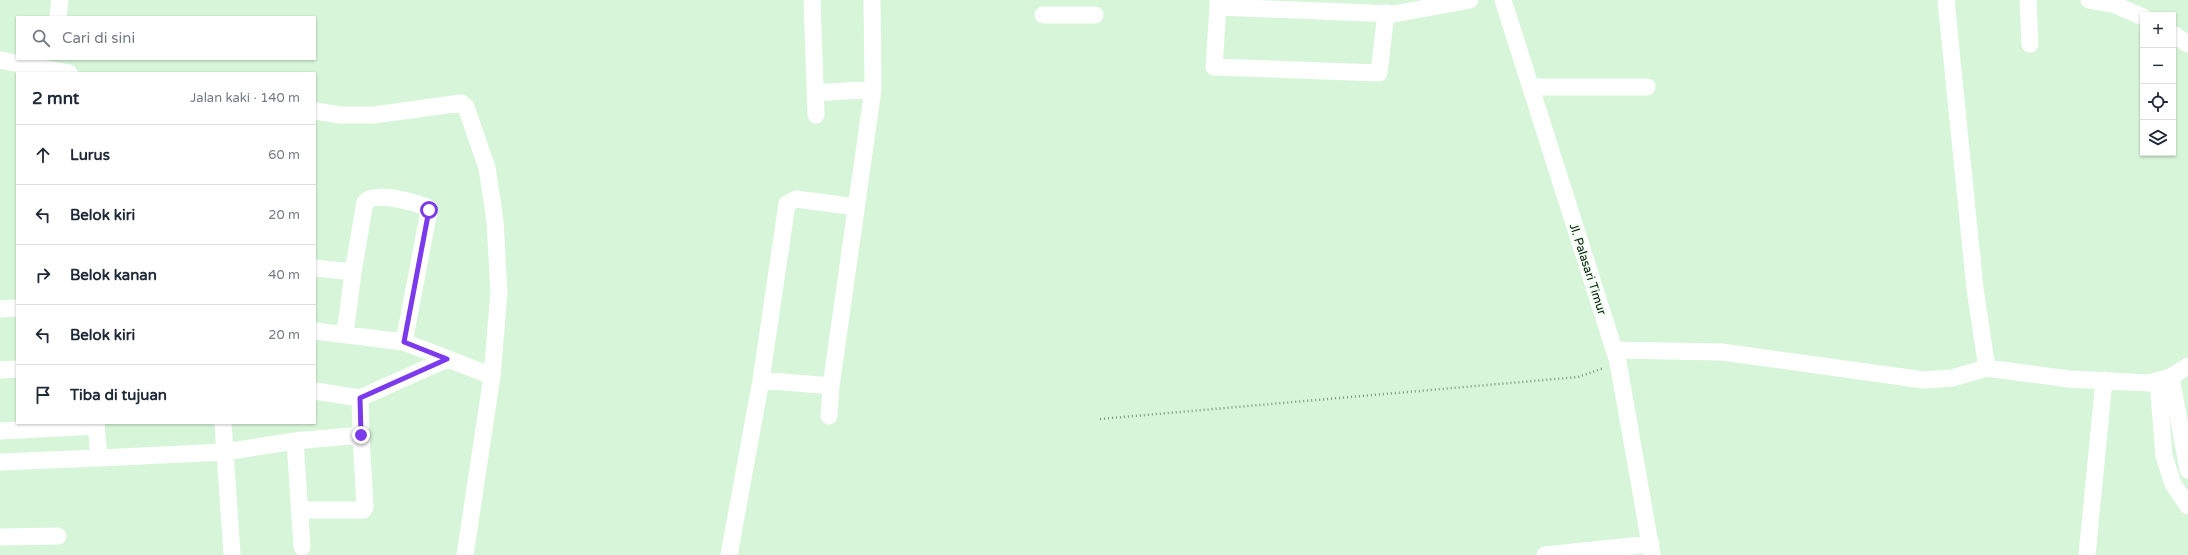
<!DOCTYPE html>
<html lang="id">
<head>
<meta charset="utf-8">
<style>
  :root { --surface:#fff; --page:#f6f6f7; --text:#1f2937; --muted:#747a83; --line:#e0e1e3 }
  body { margin:0; font-family:"Varela Round",sans-serif; background:var(--page); color:var(--text) }
  .controls { position:absolute; right:12px; top:12px; display:grid; overflow:hidden; border-radius:0px; box-shadow:0 1px 3px #0004 }
  .controls button { width:36px; height:36px; display:grid; place-items:center; padding:0; border:0; border-bottom:1px solid var(--line); background:var(--surface); color:var(--text); font:20px sans-serif }
  .stop { position:absolute; width:12px; height:12px; margin:-9px; border:3px solid #7c3aed; border-radius:50%; background:#fff }
  .stop.end { background:#7c3aed; border-color:#fff; box-shadow:0 1px 4px #0008 }
  .list { margin:0; padding:0; list-style:none }
  h2 { display:flex; justify-content:space-between; align-items:center; height:52px; margin:0; padding:0 16px; font-size:17px }
  h2 small { font-size:13px; font-weight:400; color:var(--muted) }
  .list li { display:grid; grid-template-columns:26px 1fr auto; gap:12px; align-items:center; box-sizing:border-box; height:60px; padding:0 16px; border-top:1px solid var(--line) }
  .list b { display:block; font-size:15px; white-space:nowrap }
  .list em { font-size:13px; font-style:normal; color:var(--muted) }
  .icon { flex:none; width:22px; height:22px; fill:none; stroke:currentColor; stroke-width:2; stroke-linecap:round; stroke-linejoin:round }
  .map { position:relative; flex:none; width:2188px; height:555px; overflow:hidden }
  .search { position:absolute; background:var(--surface); box-shadow:0 1px 3px #0004; left:16px; top:16px; width:300px; height:44px; display:flex; align-items:center; gap:10px; box-sizing:border-box; padding:0 14px; border-radius:0px; color:var(--muted); font-size:15px }
  .panel { position:absolute; background:var(--surface); box-shadow:0 1px 3px #0004; left:16px; top:72px; width:300px; height:352px; border-radius:0px }
  .map>svg:first-child { display:block }
  .lines { fill:none; stroke-linecap:round; stroke-linejoin:round }
  .path { stroke:#7f9581; stroke-width:2.5; stroke-dasharray:1 3; stroke-linecap:butt }
  .minor { stroke:#fff; stroke-width:17 }
  .route { stroke:#7c3aed; stroke-width:5 }
  .labels { text-anchor:middle; stroke-width:3; stroke-linejoin:round; paint-order:stroke }
  .street-label { font-size:12px; fill:#0b150c; stroke:#edffee }
</style>
</head>
<body>
<div class="map">
<svg width="2188" height="555" viewBox="0 0 2188 555">
  <rect width="100%" height="100%" fill="#d7f5d9"/>
  <g class="lines">
    <!-- path -->
    <path class="path" d="M1100,419L1578,377L1604,368"/>
    <!-- minor -->
    <path class="minor" d="M812,0L816,115
      M1218,0V7L1394,14L1470,0
      M1503,0L1618,362L1652,555
      M1946,0L1975,289L1987,368
      M2028,0L2030,44
      M2089,0L2113,4L2143,17
      M1218,7L1214,67L1379,73L1386,13
      M1043,15H1095
      M58,17L60,0
      M2173,34L2188,44
      M0,60L69,73
      M1531,87H1647
      M815,93L873,89
      M315,111L340,115H374L461,103L466,107L487,168L495,221L499,292L492,376L465,555
      M315,268L353,272L365,202C376,191 413,202 427,207L429,211L404,342L492,376
      M0,309L17,308
      M315,331L404,342
      M345,334L353,272
      M1614,350L1722,352L1924,380L1952,378L1987,368L2069,379L2149,383L2171,377L2188,366
      M0,370L17,369
      M2171,377L2188,470
      M761,380L831,386
      M2158,381L2164,456L2173,484L2188,506
      M315,391L360,398L447,359
      M829,416L831,386L873,89L872,0
      M223,423L225,452L295,441L361,435L360,398
      M0,431L96,426
      M295,441L302,547
      M99,458L225,452L232,555
      M0,462L99,458L96,423
      M299,510H363L365,507L361,435
      M0,537L58,536
      M729,555L761,380L787,204L796,199L856,207
      M1545,555L1651,544
      M2087,555L2104,380"/>
  </g>
  <g class="lines">
    <!-- route -->
    <path class="route" d="M361,435L360,398L447,359L404,342L429,210"/>
  </g>
  <g class="labels">
    <!-- street labels -->
    <g class="street-label">
      <text transform="translate(1588 269) rotate(72)" y="4">Jl. Palasari Timur</text>
    </g>
  </g>
</svg>
<div class="controls">
<button>+</button>
<button>−</button>
<button><svg class="icon" aria-label="locate" viewBox="0 0 24 24"><circle cx="12" cy="12" r="6"/><path d="M12 2v4M12 18v4M2 12h4M18 12h4"/></svg></button>
<button><svg class="icon" aria-label="layers" viewBox="0 0 24 24"><path d="M12 4l9 5-9 5-9-5zM3 14l9 5 9-5"/></svg></button>
</div>
<div class="stop" style="left:429px;top:210px"></div>
<div class="stop end" style="left:361px;top:435px"></div>
<div class="search"><svg class="icon" aria-label="search" viewBox="0 0 24 24"><circle cx="10" cy="10" r="6"/><path d="M15 15l6 6"/></svg>Cari di sini</div>
<section class="panel">
<h2>2 mnt<small>Jalan kaki · 140 m</small></h2>
<ul class="list">
<li><svg class="icon" aria-label="ahead" viewBox="0 0 24 24"><path d="M12 20V5M6 11l6-6 6 6"/></svg><div><b>Lurus</b></div><em>60 m</em></li>
<li><svg class="icon" aria-label="left" viewBox="0 0 24 24"><path d="M17 20v-9H6M10 6l-5 5 5 5"/></svg><div><b>Belok kiri</b></div><em>20 m</em></li>
<li><svg class="icon" aria-label="right" viewBox="0 0 24 24"><path d="M7 20v-9h11M14 6l5 5-5 5"/></svg><div><b>Belok kanan</b></div><em>40 m</em></li>
<li><svg class="icon" aria-label="left" viewBox="0 0 24 24"><path d="M17 20v-9H6M10 6l-5 5 5 5"/></svg><div><b>Belok kiri</b></div><em>20 m</em></li>
<li><svg class="icon" aria-label="arrive" viewBox="0 0 24 24"><path d="M6 21V4h12l-3 4 3 4H6"/></svg><div><b>Tiba di tujuan</b></div></li>
</ul>
</section>
</div>
</body>
</html>
